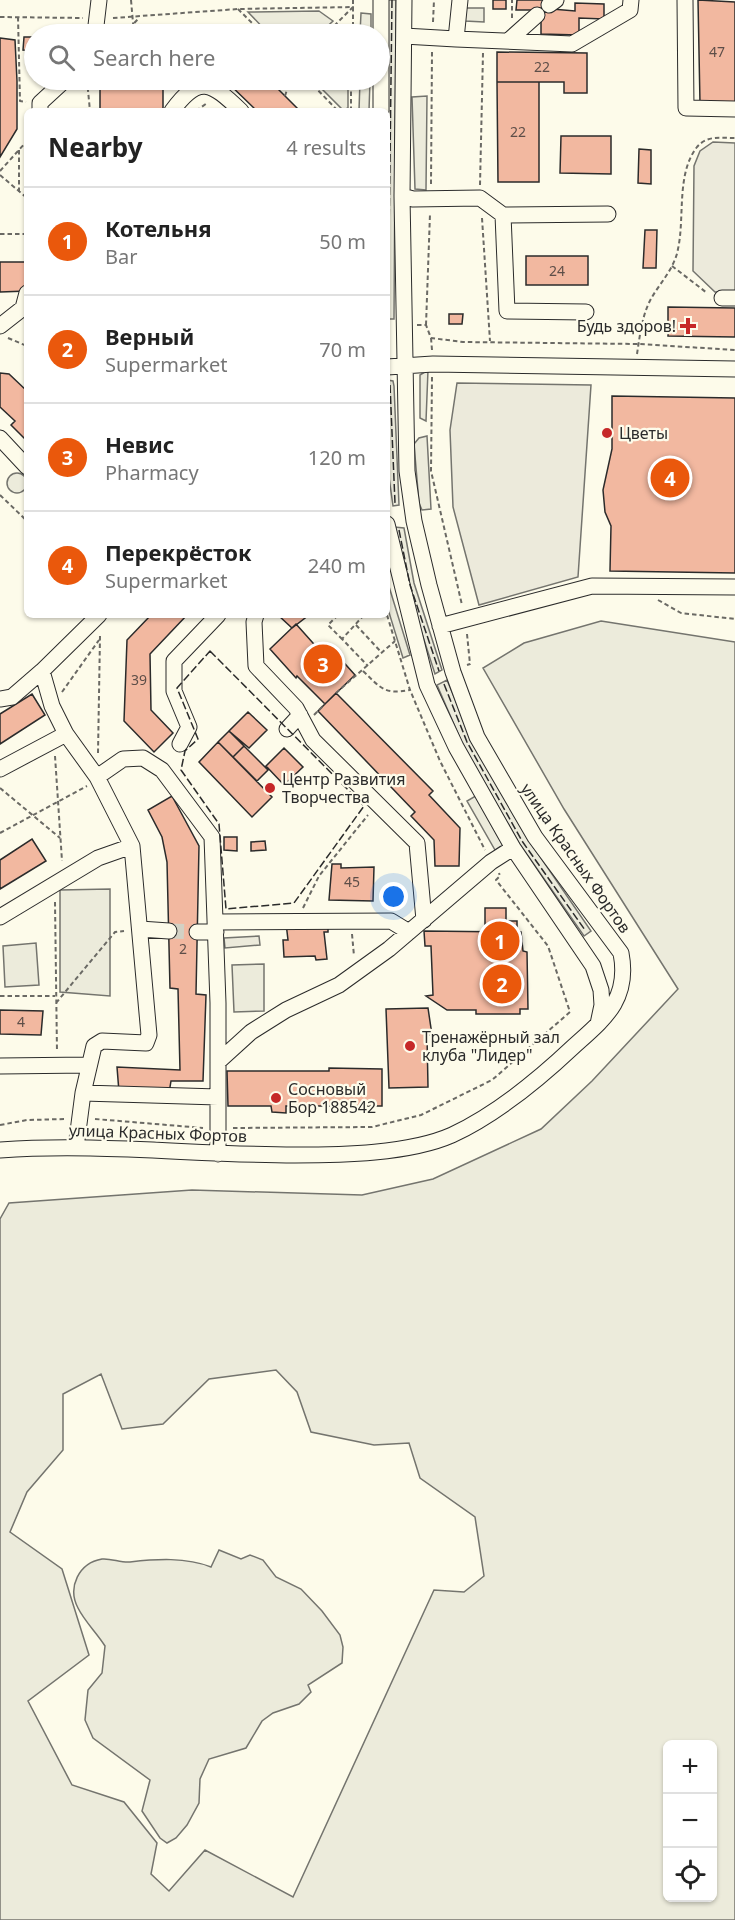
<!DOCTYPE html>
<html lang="en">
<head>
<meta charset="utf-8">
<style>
  :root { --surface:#fff; --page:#f6f6f6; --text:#222; --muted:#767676; --line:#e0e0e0; --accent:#ea580c }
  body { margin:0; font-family:"Noto Sans",sans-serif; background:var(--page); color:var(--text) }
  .controls { position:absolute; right:18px; bottom:18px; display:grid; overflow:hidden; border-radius:9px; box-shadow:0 2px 4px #0004 }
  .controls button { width:54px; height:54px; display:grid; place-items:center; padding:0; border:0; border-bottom:2px solid var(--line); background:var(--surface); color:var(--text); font:30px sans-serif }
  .you { position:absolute; left:394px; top:897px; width:21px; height:21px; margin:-15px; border:4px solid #fff; border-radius:50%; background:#1a73e8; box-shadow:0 0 0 9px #1a73e833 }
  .badge { display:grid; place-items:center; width:39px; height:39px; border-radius:50%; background:var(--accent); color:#fff; font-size:20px; font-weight:700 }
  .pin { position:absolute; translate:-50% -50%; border:3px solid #fff; box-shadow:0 2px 6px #0006 }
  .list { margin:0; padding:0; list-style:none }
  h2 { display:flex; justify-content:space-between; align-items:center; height:78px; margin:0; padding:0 24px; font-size:26px }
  h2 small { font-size:20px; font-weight:400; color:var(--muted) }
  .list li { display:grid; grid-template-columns:39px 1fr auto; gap:18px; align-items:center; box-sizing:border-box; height:108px; padding:0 24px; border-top:2px solid var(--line) }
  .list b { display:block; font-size:22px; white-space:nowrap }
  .list p { margin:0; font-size:20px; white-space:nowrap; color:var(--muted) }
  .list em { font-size:20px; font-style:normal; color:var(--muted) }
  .icon { flex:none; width:33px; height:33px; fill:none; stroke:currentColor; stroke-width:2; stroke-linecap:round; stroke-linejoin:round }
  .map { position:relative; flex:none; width:735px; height:1920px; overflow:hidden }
  .search { position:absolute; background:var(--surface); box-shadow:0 2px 4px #0004; left:24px; top:24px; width:366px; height:66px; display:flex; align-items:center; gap:15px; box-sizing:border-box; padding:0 21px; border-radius:33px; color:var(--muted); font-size:22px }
  .panel { position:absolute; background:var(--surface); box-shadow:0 2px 4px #0004; left:24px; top:108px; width:366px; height:510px; border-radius:9px }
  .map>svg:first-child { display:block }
  .green { fill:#ecebdb; stroke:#74746e; stroke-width:1.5; fill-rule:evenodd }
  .parking { fill:#eceadb; stroke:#74746e; stroke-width:1.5 }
  .building { fill:#f2b8a0; stroke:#2b2b2b; stroke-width:1.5 }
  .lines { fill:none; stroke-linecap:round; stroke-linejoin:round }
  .minor-tunnel { stroke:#d3d1c4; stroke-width:15; stroke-dasharray:15 8; stroke-linecap:butt }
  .minor-casing { stroke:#2b2b2b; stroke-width:17 }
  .path { stroke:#6a6964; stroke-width:2; stroke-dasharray:4.5 3; stroke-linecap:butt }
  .minor { stroke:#fdfbea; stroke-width:15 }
  .fence { stroke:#2b2b2b; stroke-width:1.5; stroke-dasharray:8 3; stroke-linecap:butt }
  .poi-dot { fill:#c62828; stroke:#fdfbea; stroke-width:2 }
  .labels { text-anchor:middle; stroke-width:4.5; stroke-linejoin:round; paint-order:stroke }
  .number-label { font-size:14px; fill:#5d4e48 }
  .poi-label { font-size:16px; fill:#2b2b2b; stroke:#fdfbea; text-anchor:start }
  .street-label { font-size:16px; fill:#2b2b2b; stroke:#fdfbea }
</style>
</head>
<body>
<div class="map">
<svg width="735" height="1920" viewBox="0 0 735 1920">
  <rect width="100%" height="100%" fill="#fdfbea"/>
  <!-- green -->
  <path class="green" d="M388,0H396L394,319H387Z
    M465,8H484V22L465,21Z
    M319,11L333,21L319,34H269L248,12Z
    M361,13L371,14V34H360Z
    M313,80H348V108L343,110Z
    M360,80H370L369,111H359Z
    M427,96L426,190L415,189L412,97Z
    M428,370L426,421L420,418V375Z
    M387,380L393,381L394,386L399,505L393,506L387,463Z
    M427,436L431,509L422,510L419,503L414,444L419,438Z
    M7 483a10 10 0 1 1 20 0a10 10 0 1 1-20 0Z
    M394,527L404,528L414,583L442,670L435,674L406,584Z
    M387,580L410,655L403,658L387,606Z
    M601,621L735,642V1920H0V1219L9,1203L192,1190L362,1195L433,1179L541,1129L592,1081L678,989L564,809L483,668L524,643ZM276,1370L297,1392L311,1432L374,1445L409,1443L420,1478L475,1517L484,1576L464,1592L434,1590L293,1897L205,1850L169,1891L151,1874L157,1843L124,1802L72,1785L28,1701L89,1655L62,1569L10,1532L27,1492L63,1450V1394L101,1374L122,1429L163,1424L209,1379ZM668,1744H712V1898H668Z
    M447,680L472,740L528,839L591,931L584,936L519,843L463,745L437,685Z
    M479,794L507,842L495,850L467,801Z
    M110,889V996L60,992V890Z
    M36,943L39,985L5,987L3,946Z
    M264,964V1011L234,1012L232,965Z
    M219,1550L241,1559L250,1555L263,1560L276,1577L301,1589L322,1611L340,1635L343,1647L342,1663L308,1685L311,1692L299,1704L273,1713L262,1721L246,1748L209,1759L200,1779L199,1803L187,1825L176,1838L167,1843L160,1838L142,1811L150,1780L93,1738L85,1720L88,1690L102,1673L105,1646C97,1633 85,1622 78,1608C67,1587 79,1563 102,1559C111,1558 121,1563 130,1562C156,1559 186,1557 211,1567Z"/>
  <!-- parking -->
  <path class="parking" d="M713,142L735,143V292H715L693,271L694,166L700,151Z
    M457,383L591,385L578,577L479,605L453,507L450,430Z
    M259,936L260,945L225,948L224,938Z"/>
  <!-- building -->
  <path class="building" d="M493,0H506V9H493Z
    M517,0H546L552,9L575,11V3L604,4V19L579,18V35L541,34V18L532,10H516Z
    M698,0L735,2V103H700Z
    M24,37H34V51L23,50Z
    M0,38L15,40L17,81V129L0,157Z
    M497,52L587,53V93H564V82H497Z
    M156,80H163V111H100V88H156Z
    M225,80H269L300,111H257Z
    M497,82H539V182H498Z
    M561,136H611V174L560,173Z
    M639,149L651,150V184L638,183Z
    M645,230H657L656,268H643Z
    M526,256H588V285H526Z
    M0,262H27V291L0,292Z
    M668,307L735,308V337L668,336Z
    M449,314H463L462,324H449Z
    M0,373L9,374L27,391V441L11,425L15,421L0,407Z
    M612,396L735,398V573L610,571L611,526L605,512L603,490L612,449Z
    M151,615H187L150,654L151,710L173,733L154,752L124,721L127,640Z
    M278,615H309L292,628Z
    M296,624L321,652L329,646L355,675L325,704L297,676L296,678L270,649Z
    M336,693L433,791L429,795L460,828L459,866H435L434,840L411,816L415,812L318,711Z
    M32,694L45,715L0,744V714Z
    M248,712L267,730L249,748L229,731Z
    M229,731L244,746L233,757L218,742Z
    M218,742L272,797L252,817L199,762Z
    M244,746L268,770L257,781L233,757Z
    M284,748L303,767L284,785L266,766Z
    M172,796L199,846L196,994L206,995L203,1081H171L169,1093L119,1092L117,1067L180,1070L178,989L170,988L167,862L162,837L148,810Z
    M224,837H237V851L224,850Z
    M32,839L46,861L0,889V860Z
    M265,841L266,850L251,851V842Z
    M332,864H341V868L374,867L373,901L329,900Z
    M485,908H506V921H517V932H485Z
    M286,923L328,924V932H324L327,959L316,960L315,956L284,957L283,940H288Z
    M424,931L521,932L523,951L527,952L528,1009H520V1014H476V1010H447L426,996L433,995L431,946H425Z
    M428,1008L432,1035H427L428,1087L389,1088L386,1009Z
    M0,1010L43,1011L41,1035L0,1034Z
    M329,1068L382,1069V1106H286V1113L272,1112L271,1106H228L227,1071H329Z"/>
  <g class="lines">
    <!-- minor-tunnel -->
    <path class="minor-tunnel" d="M169,931L197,932"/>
    <!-- minor casing -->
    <g class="minor-casing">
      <path id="minor" d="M381,0V111
        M685,0L686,108L735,109
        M549,5L556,0
        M95,34L99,0
        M404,36L456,39L460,0
        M456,39L572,44L630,10L631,0
        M508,41L537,15
        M40,111V103L65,80
        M172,111C199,74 211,82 241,111
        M402,196L413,199L480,198L503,215L608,214
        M503,215L507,311L586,312
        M722,298H735
        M0,326L23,308L27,293
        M387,367L433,364L735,369
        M0,438L27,467
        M387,524L427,685L456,747L513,848L593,966L601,990L602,1005L598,1024
        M256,615L254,622L256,666L296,708L313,740L417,843L424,920
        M440,626L592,586L735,587
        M0,699L12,697L42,671
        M287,729L300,715
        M180,744L189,727L174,691V661L218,615
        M0,769L66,734
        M97,777L123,759L143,758L162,770L212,837L218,1003V1154
        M0,917L98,858L132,846
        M216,922L391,921L409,932
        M140,929L169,931
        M197,932H216
        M218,1062L251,1032L286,1010L339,985L389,949L491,862L513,848
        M0,1066L88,1065
        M83,1093L218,1097
        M76,1147L83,1093L94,1046L102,1041L146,1043L149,1035L132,846L97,777L66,734L52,706L42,671L99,615
        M0,1150C98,1143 197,1155 295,1155C341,1155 409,1154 452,1135C495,1115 538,1080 573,1047C604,1019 630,1000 621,953L535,837L477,737L453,672L429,585L414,521L407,471L402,196L404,0"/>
    </g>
    <!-- path -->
    <path class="path" d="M131,0L134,34
      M238,9L263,34
      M0,17L83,18
      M18,17L20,101L26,102
      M113,18L238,9L353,7L326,34
      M512,18V0
      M433,22L434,0
      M124,34L138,19
      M353,34V0
      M87,80L90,111
      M137,80V83L156,84
      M308,80L338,111
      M163,84L177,85
      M285,96L290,80
      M196,111L207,103
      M351,111V80
      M19,150V192
      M0,171L27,141
      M0,175L27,198
      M431,184L432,52
      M480,185L483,53
      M482,218L490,341
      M0,234H27
      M672,266L707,293
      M417,325H426L431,338L463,342L639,344L735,350
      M426,325L430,214
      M8,338L27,346
      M431,338L432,350
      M637,354C640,335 642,314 652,297C661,282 675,267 678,249C685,217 676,174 697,147C707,135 721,138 735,138
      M432,377L431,471L462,605
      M0,495L27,521
      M658,600L681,613L735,619
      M338,615L328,625L342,639
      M364,615L342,639L368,666
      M387,615L410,690L440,761L485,850
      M356,625L382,653
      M467,634L470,664L467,665
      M363,671C381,688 384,695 410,690
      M62,692L99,640
      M336,693L395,641
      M314,715L325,704
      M98,753L100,636
      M55,756L62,861
      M0,788L60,838
      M0,833L87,786
      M55,902L57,1052
      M303,908L319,876L368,815
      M352,934L354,956
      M0,996H55
      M56,1003L115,932L124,931
      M95,1119L203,1128
      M0,1125L27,1120L66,1119
      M233,1128L372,1127L421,1115L492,1080L570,1012L548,946L496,880L500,876L499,873"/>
    <!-- minor -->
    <use href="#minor" class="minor"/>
    <!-- fence -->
    <path class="fence" d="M388,316L392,0
      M390,385L395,503
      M399,530L410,585L439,671
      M210,651L364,806L294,903L226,909L219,824L181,770L185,751L198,739L177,688Z
      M444,684L467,742L522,841L585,930"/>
  </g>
  <!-- markers -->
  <g class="poi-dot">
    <path d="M685 317h6v6h6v6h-6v6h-6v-6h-6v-6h6z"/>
    <circle cx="607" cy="433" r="6"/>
    <circle cx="270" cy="788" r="6"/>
    <circle cx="410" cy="1046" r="6"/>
    <circle cx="276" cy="1098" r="6"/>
  </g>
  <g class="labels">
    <!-- number labels -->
    <g class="number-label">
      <text x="717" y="57">47</text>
      <text x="542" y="72">22</text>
      <text x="518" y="137">22</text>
      <text x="557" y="276">24</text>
      <text x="139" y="685">39</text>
      <text x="352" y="887">45</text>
      <text x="183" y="954">2</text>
      <text x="21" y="1027">4</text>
    </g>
    <!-- poi labels -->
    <g class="poi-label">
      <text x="676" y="332" text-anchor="end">Будь здоров!</text>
      <text x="619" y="439">Цветы</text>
      <text x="282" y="785">Центр Развития<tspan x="282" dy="18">Творчества</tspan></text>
      <text x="422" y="1043">Тренажёрный зал<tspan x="422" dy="18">клуба "Лидер"</tspan></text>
      <text x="288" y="1095">Сосновый<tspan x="288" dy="18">Бор 188542</tspan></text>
    </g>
    <!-- street labels -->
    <g class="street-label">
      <text transform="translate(576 858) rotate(55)" y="6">улица Красных Фортов</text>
      <text transform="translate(158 1133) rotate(2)" y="6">улица Красных Фортов</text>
    </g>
  </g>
</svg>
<div class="controls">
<button>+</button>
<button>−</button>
<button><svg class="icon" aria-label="locate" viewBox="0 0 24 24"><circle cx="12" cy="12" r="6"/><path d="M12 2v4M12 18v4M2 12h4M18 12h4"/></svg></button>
</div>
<div class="you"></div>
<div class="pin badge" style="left:500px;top:941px">1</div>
<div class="pin badge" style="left:502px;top:984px">2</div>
<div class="pin badge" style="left:323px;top:664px">3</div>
<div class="pin badge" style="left:670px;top:478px">4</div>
<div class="search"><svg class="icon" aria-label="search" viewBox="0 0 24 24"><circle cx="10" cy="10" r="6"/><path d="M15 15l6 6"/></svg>Search here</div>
<section class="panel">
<h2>Nearby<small>4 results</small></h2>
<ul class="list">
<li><span class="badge">1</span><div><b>Котельня</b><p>Bar</p></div><em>50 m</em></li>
<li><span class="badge">2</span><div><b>Верный</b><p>Supermarket</p></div><em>70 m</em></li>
<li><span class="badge">3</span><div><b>Невис</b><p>Pharmacy</p></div><em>120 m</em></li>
<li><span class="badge">4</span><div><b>Перекрёсток</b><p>Supermarket</p></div><em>240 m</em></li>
</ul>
</section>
</div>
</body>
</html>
